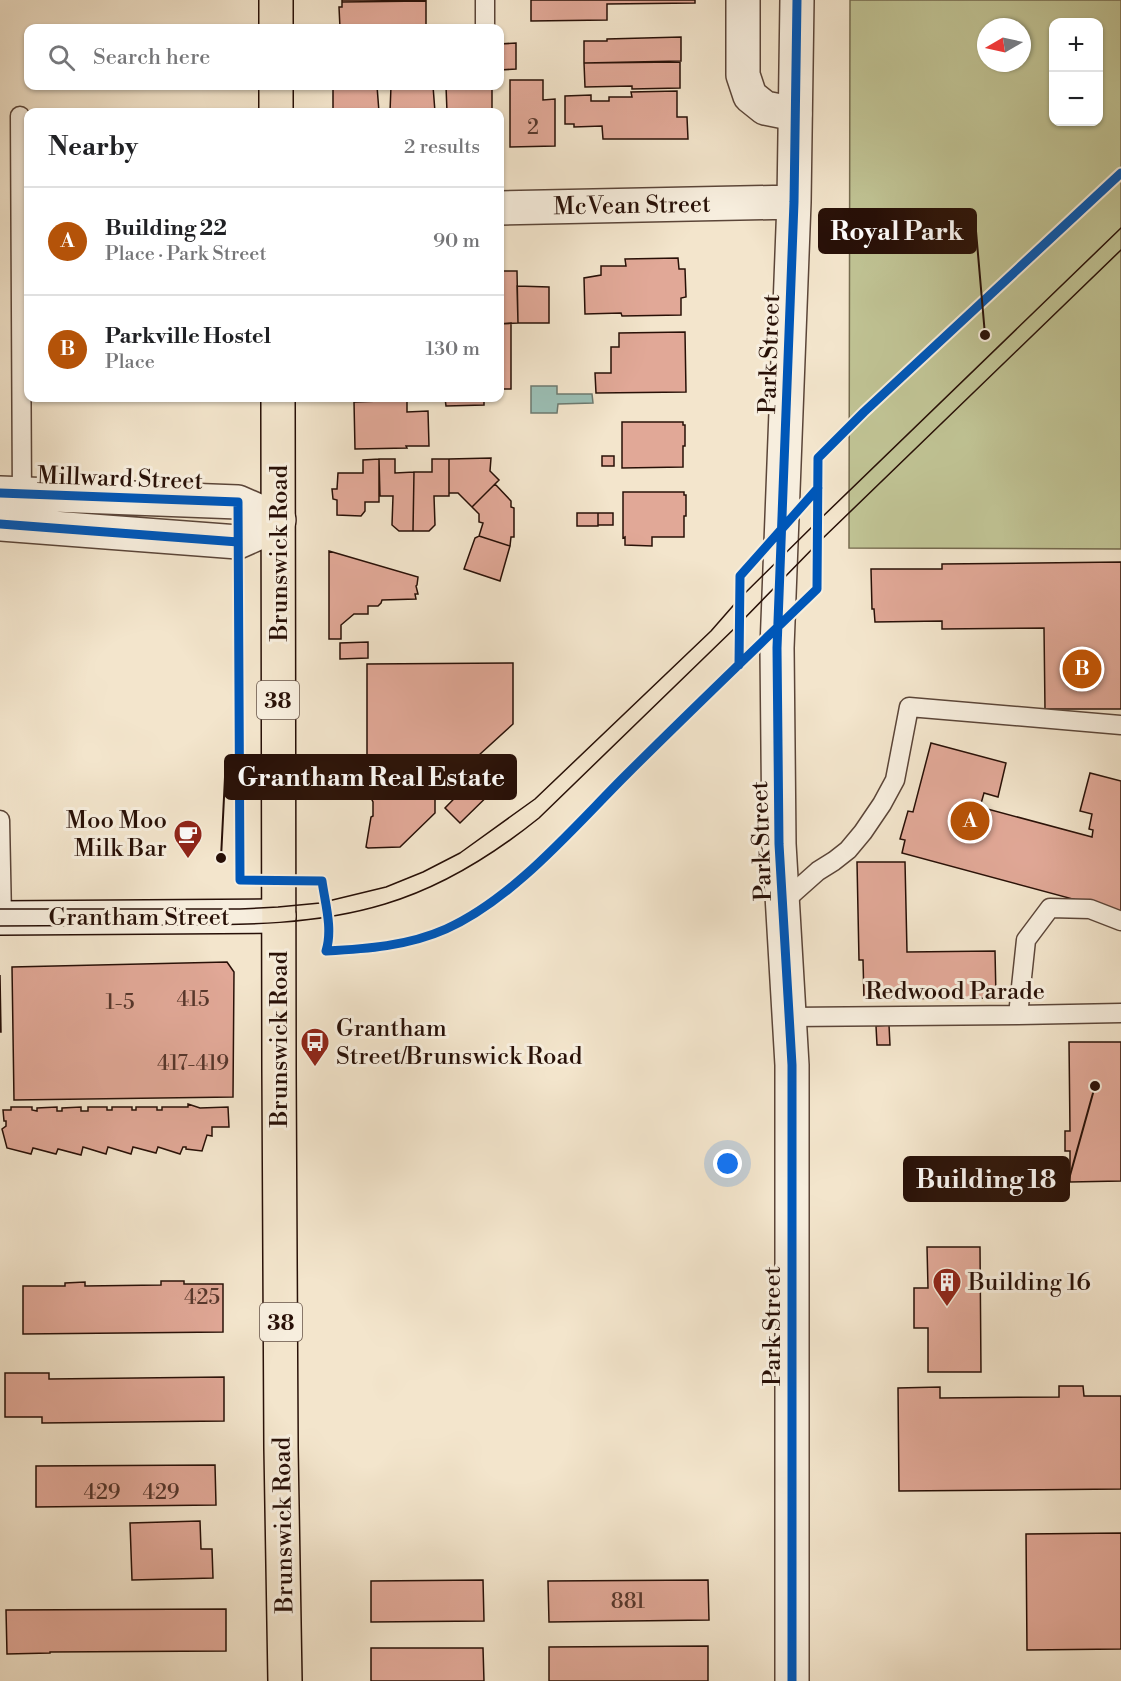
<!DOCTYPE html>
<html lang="en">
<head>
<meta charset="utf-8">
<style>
  :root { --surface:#fff; --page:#f6f6f6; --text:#202124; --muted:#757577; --line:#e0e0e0; --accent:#b45309 }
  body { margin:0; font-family:"Libre Bodoni",serif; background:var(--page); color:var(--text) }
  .controls { position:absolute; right:18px; top:18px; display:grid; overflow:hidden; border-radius:12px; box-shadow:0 2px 4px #0004 }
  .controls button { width:54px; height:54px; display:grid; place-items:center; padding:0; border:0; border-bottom:2px solid var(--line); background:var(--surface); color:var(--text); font:30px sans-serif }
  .compass { position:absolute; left:977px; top:18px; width:54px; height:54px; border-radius:50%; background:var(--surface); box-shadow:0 2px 4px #0004; rotate:261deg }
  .you { position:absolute; left:728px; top:1164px; width:21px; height:21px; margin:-15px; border:4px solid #fff; border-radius:50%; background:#1a73e8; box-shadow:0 0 0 9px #1a73e833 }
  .badge { display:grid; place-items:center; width:39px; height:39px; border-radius:50%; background:var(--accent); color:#fff; font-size:20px; font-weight:700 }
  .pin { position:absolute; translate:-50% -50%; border:3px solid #fff; box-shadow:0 2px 6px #0006 }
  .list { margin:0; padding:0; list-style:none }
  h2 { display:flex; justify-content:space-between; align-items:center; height:78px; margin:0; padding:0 24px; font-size:26px }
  h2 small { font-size:20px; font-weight:400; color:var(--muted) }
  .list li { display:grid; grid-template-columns:39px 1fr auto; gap:18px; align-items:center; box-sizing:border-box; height:108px; padding:0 24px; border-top:2px solid var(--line) }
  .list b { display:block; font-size:22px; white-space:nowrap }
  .list p { margin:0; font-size:20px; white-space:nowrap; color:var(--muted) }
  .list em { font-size:20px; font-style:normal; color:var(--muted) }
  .icon { flex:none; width:33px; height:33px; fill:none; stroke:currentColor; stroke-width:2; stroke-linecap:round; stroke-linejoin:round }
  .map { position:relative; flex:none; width:1121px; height:1681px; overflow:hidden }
  .search { position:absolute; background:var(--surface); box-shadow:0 2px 4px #0004; left:24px; top:24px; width:480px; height:66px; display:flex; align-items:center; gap:15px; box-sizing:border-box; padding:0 21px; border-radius:12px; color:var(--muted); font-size:22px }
  .panel { position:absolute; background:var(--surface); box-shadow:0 2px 4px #0004; left:24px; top:108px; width:480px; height:294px; border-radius:12px }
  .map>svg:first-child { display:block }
  .green { fill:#c0c394; stroke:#746a4e; stroke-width:1.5; fill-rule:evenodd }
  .water { fill:#9bbfb5; stroke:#6d796f; stroke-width:1.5 }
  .building { fill:#e1a897; stroke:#281007; stroke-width:1.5 }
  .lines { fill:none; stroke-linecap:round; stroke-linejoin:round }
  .service-casing { stroke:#5b4538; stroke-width:21 }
  .minor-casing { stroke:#5b4538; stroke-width:36 }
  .tertiary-casing { stroke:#5b4538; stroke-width:36 }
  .secondary-casing { stroke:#281007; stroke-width:36 }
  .primary-casing { stroke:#281007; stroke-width:36 }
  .service { stroke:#f7eede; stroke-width:18 }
  .minor { stroke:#f7eede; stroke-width:33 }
  .tertiary { stroke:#f7eede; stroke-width:33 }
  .secondary { stroke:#f7eede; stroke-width:33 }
  .primary { stroke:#f3e5cc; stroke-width:33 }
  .tram { stroke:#281007; stroke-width:1.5 }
  .cycleway-casing { stroke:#f7eede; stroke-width:13 }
  .cycleway { stroke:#0057b8; stroke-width:9 }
  .labels { text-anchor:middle; stroke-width:6; stroke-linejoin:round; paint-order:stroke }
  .number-label { font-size:21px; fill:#56362b }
  .shield { fill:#f7eede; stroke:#665348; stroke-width:1.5 }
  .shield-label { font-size:22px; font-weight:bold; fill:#281007 }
  .street-label { font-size:24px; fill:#281007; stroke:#f7eede }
  .poi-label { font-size:24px; fill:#281007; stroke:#f7eede; text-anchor:start }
  .leader { fill:none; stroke:#281007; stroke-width:2 }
  .callout-dot { fill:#281007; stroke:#f7eede; stroke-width:2 }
  .callout { fill:#281007; stroke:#281007; stroke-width:2 }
  .callout-label { font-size:26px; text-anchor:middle; font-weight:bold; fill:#fff }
</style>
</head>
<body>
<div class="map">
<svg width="1121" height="1681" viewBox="0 0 1121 1681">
  <rect width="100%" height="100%" fill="#f3e5cc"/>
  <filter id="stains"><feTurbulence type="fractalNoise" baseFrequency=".00333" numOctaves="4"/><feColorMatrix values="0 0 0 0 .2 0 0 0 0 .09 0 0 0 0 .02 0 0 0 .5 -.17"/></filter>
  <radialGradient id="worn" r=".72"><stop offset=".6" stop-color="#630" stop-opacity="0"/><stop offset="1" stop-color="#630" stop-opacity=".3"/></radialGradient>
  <!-- green -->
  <path class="green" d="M850,0H1121V549L849,548ZM1054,22H1098V122H1054ZM986,27H1022V63H986Z"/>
  <!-- water -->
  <path class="water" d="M531,386H557V394H592L593,403L558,404L557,413H531Z"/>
  <!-- building -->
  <path class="building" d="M342,0H426V1L342,2Z
    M531,0H695V3L607,4V20L531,21Z
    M426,1V26L340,28L339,7H342V2Z
    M681,37V61L584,63V41H607V39Z
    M516,43V69L500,70V44Z
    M680,62V88L632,89V86L585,87L584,63Z
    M510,80H543V100L555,99V146L510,147Z
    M333,86L364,87V86H377L379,112H333Z
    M391,86H433L435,112H390Z
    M446,86H492V112H447Z
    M677,91V117H687L688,139H603L602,126L574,127V124H565V96L591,95V101H609V97H632L631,92Z
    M678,258L679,269H685L686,297L681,298V315L622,316L621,313L585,314L584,278L601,275V266H626L625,259Z
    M500,271H517L518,323L500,324Z
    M517,286L549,287V323H518Z
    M511,323V389H500V324Z
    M685,332L686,392L596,393L595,373H611V347H619V333Z
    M445,398H484V405L446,406Z
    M407,400V412L428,411L429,446H406L407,448L355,449L354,402Z
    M622,422H683V425H685V446H683V467L622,468Z
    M602,456H614V466H602Z
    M491,458L490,471L499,480L472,507L458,493H449V459Z
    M379,459H395V473L414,472L413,531H399L392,525L393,496H380Z
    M379,459V502H365V511L361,516L337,515V500L333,499L332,489H337L338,473H363V460Z
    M432,459H449V496H434L435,525L429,531H413L414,472H432Z
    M495,484L511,501V507L514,508V537H511L510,546L479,536L483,523L479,522V514L472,507Z
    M623,492H684V495H686V516H684V537H652V546L625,545V537L623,538Z
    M577,513H598V526H577Z
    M598,513H613V525H598Z
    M479,536L510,546L500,581L464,569L475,538Z
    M329,551L418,577L417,585L416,586L418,594H415L416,599L382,600L381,603L378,606H368V614H354L341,625V639H329Z
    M1121,562V709H1045L1044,628L942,629V621L875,622L874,609H872L871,569H942V564Z
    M368,642V658L340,659V643Z
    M513,663V724L479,755L367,756V664Z
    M931,743L1006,763L998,797L984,793L980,807L1092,837L1093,830L1089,829L1092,814L1080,811L1090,773L1121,781V912L902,853L905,840L900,839L908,811L913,812Z
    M435,755V813L400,847L368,848L366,847L371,817L373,816V802L366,788L363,787L347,758L349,756Z
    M490,762L506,778L460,823L445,808Z
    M857,862H905L907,952L995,951L996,998L864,999L863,960H859Z
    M227,962L234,972L233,1097L14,1100L12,967Z
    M0,975L1,1032H0Z
    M889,1025L890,1045H877L876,1026Z
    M1069,1042H1121V1181L1070,1182V1151H1065V1131H1070Z
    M188,1104L200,1108L228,1107L229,1127H212V1136L207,1135L202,1151L186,1149V1147H183L180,1154L158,1147L156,1153L133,1147L131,1154L108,1147L106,1154L83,1147L81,1155L58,1149L56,1154L33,1148L31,1154L7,1148L2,1129L6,1126V1121H4L3,1110H11V1107H32V1110L37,1111V1108L57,1107V1111H62V1108L81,1107V1111H88V1107H107V1110H112V1107H132V1110H136V1107H157V1110H162V1107H188Z
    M927,1247H980L981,1372H928V1328H914V1288H928Z
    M161,1281H184V1284H223V1332L23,1334V1286H65V1283L85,1282V1286L161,1285Z
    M5,1373H49V1379L224,1377V1421L42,1423V1417H5Z
    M1059,1386H1083L1084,1396H1121V1489L899,1491L898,1388L940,1387V1398L1059,1397Z
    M215,1465L216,1505L36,1507V1466Z
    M200,1521L201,1549H212L213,1578L132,1580L130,1523Z
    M1121,1533V1649L1027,1650L1026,1534Z
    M483,1580L484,1621L371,1622V1581Z
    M708,1580L709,1620L549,1622L548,1581Z
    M226,1609V1651L50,1652V1653L7,1654L6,1610Z
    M708,1646V1681H549V1647Z
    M371,1648H483L484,1681H371Z"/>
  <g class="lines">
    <!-- service casing -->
    <g class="service-casing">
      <path id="service" d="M485,0V28
        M20,116L22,502
        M0,820L2,918
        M782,903L818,871L834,861L848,850L863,832L882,804L895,780L909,707L1121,725
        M1018,1015L1026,940L1050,908L1090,909L1121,921
        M790,1017L1018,1015L1121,1013"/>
    </g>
    <!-- minor casing -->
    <g class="minor-casing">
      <path id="minor" d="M743,0V75L750,96L765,108L795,114
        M0,493L238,502L279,520
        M0,524L238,542L256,534L279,520"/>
    </g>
    <!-- tertiary casing -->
    <g class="tertiary-casing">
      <path id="tertiary" d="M500,208L794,202
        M792,1681V1065L779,844L777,648L794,202L797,0"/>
    </g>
    <!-- secondary casing -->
    <g class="secondary-casing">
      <path id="secondary" d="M0,918L279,916"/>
    </g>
    <!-- primary casing -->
    <g class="primary-casing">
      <path id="primary" d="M276,0V28
        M276,86V112
        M278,398L279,1069L281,1448L285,1681"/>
    </g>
    <!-- service -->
    <use href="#service" class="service"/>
    <!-- minor -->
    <use href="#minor" class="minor"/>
    <!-- tertiary -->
    <use href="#tertiary" class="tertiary"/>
    <!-- secondary -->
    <use href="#secondary" class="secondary"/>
    <!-- primary -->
    <use href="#primary" class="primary"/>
    <!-- tram -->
    <path class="tram" d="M0,909H240L278,907L320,903L386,887L423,872L460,853L535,799L711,631L739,599L817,522L1121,228
      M0,926C58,926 115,925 173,925C244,925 316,925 385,904C442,887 493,855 539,818L739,624L822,539L1121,250"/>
    <!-- cycleway casing -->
    <g class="cycleway-casing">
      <path id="cycleway" d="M0,493L238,502L240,880L322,881C325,903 333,929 326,951C366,949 408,946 446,929C513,899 573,828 625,776C688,713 753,651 817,589L818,458L864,412L1121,173
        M0,524L238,542
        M739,665L740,576L818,488
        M792,1681V1065L779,844L777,648L794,202L797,0"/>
    </g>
    <!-- cycleway -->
    <use href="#cycleway" class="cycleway"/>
  </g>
  <!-- icons -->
  <defs>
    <g id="cafe-pin" transform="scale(1.5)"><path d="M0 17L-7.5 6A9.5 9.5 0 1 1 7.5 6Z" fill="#8f2418" stroke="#f7eede"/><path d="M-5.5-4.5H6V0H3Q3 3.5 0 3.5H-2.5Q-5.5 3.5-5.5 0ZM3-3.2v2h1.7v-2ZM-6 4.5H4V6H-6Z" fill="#fff"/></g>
    <g id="bus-pin" transform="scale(1.5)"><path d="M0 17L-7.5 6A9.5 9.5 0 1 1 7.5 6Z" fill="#8f2418" stroke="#f7eede"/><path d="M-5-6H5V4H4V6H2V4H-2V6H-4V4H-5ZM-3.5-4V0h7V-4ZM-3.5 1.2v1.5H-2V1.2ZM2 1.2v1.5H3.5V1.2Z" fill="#fff"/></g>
    <g id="building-pin" transform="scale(1.5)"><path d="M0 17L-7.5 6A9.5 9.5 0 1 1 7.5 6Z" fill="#8f2418" stroke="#f7eede"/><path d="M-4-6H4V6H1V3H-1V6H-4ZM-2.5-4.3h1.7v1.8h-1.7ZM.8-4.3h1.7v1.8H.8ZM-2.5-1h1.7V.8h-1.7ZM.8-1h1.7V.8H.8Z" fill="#fff"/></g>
  </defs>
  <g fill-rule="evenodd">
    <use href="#cafe-pin" x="188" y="834"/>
    <use href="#bus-pin" x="315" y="1042"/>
    <use href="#building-pin" x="947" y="1282"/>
  </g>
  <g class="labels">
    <!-- number labels -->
    <g class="number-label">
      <text x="533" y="134">2</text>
      <text x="193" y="1006">415</text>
      <text x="120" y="1009">1-5</text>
      <text x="193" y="1070">417-419</text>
      <text x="202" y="1304">425</text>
      <text x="102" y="1499">429</text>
      <text x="161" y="1499">429</text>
      <text x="628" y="1608">881</text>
    </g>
    <!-- shield labels -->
    <g class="shield">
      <rect x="257" y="681" width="42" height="38" rx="4.5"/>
      <rect x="260" y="1303" width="42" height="38" rx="4.5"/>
    </g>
    <g class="shield-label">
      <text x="278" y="708">38</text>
      <text x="281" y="1330">38</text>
    </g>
    <!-- street labels -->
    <g class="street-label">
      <text transform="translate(632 205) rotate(-1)" y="8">McVean Street</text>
      <text transform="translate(769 354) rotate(-88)" y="8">Park Street</text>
      <text transform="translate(120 478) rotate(2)" y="8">Millward Street</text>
      <text transform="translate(279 553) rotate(-90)" y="8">Brunswick Road</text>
      <text transform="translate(761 841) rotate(-92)" y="8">Park Street</text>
      <text x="139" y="925">Grantham Street</text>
      <text x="955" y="999">Redwood Parade</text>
      <text transform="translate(279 1039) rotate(-90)" y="8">Brunswick Road</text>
      <text transform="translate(772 1326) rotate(-90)" y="8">Park Street</text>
      <text transform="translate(283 1525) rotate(-91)" y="8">Brunswick Road</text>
    </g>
    <!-- poi labels -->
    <g class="poi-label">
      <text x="167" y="828" text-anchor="end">Moo Moo<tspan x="167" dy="28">Milk Bar</tspan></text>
      <text x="336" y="1036">Grantham<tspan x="336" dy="28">Street/Brunswick Road</tspan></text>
      <text x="968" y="1290">Building 16</text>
    </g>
  </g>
  <!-- callouts -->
  <path class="leader" d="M985 335L976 231M221 858L225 777M1095 1086L1069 1179"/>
  <g class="callout-dot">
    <circle cx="985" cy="335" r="6"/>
    <circle cx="221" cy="858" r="6"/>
    <circle cx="1095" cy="1086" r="6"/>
  </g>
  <g class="callout">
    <rect x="819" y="209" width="157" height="44" rx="6"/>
    <rect x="225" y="755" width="291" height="44" rx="6"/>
    <rect x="904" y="1157" width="165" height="44" rx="6"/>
  </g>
  <g class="callout-label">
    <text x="897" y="240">Royal Park</text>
    <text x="371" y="786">Grantham Real Estate</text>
    <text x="986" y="1188">Building 18</text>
  </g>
  <rect width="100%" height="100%" filter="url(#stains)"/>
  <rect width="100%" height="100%" fill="url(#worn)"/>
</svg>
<div class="controls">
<button>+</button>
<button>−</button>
</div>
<svg class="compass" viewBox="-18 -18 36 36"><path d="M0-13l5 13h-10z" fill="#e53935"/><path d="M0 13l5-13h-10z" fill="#757577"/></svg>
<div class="you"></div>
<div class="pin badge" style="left:970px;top:821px">A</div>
<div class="pin badge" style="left:1082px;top:669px">B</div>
<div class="search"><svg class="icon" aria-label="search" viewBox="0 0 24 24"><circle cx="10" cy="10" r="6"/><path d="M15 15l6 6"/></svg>Search here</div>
<section class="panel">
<h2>Nearby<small>2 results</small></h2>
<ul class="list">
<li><span class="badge">A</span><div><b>Building 22</b><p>Place · Park Street</p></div><em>90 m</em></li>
<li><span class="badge">B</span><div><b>Parkville Hostel</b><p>Place</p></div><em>130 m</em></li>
</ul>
</section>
</div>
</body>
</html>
